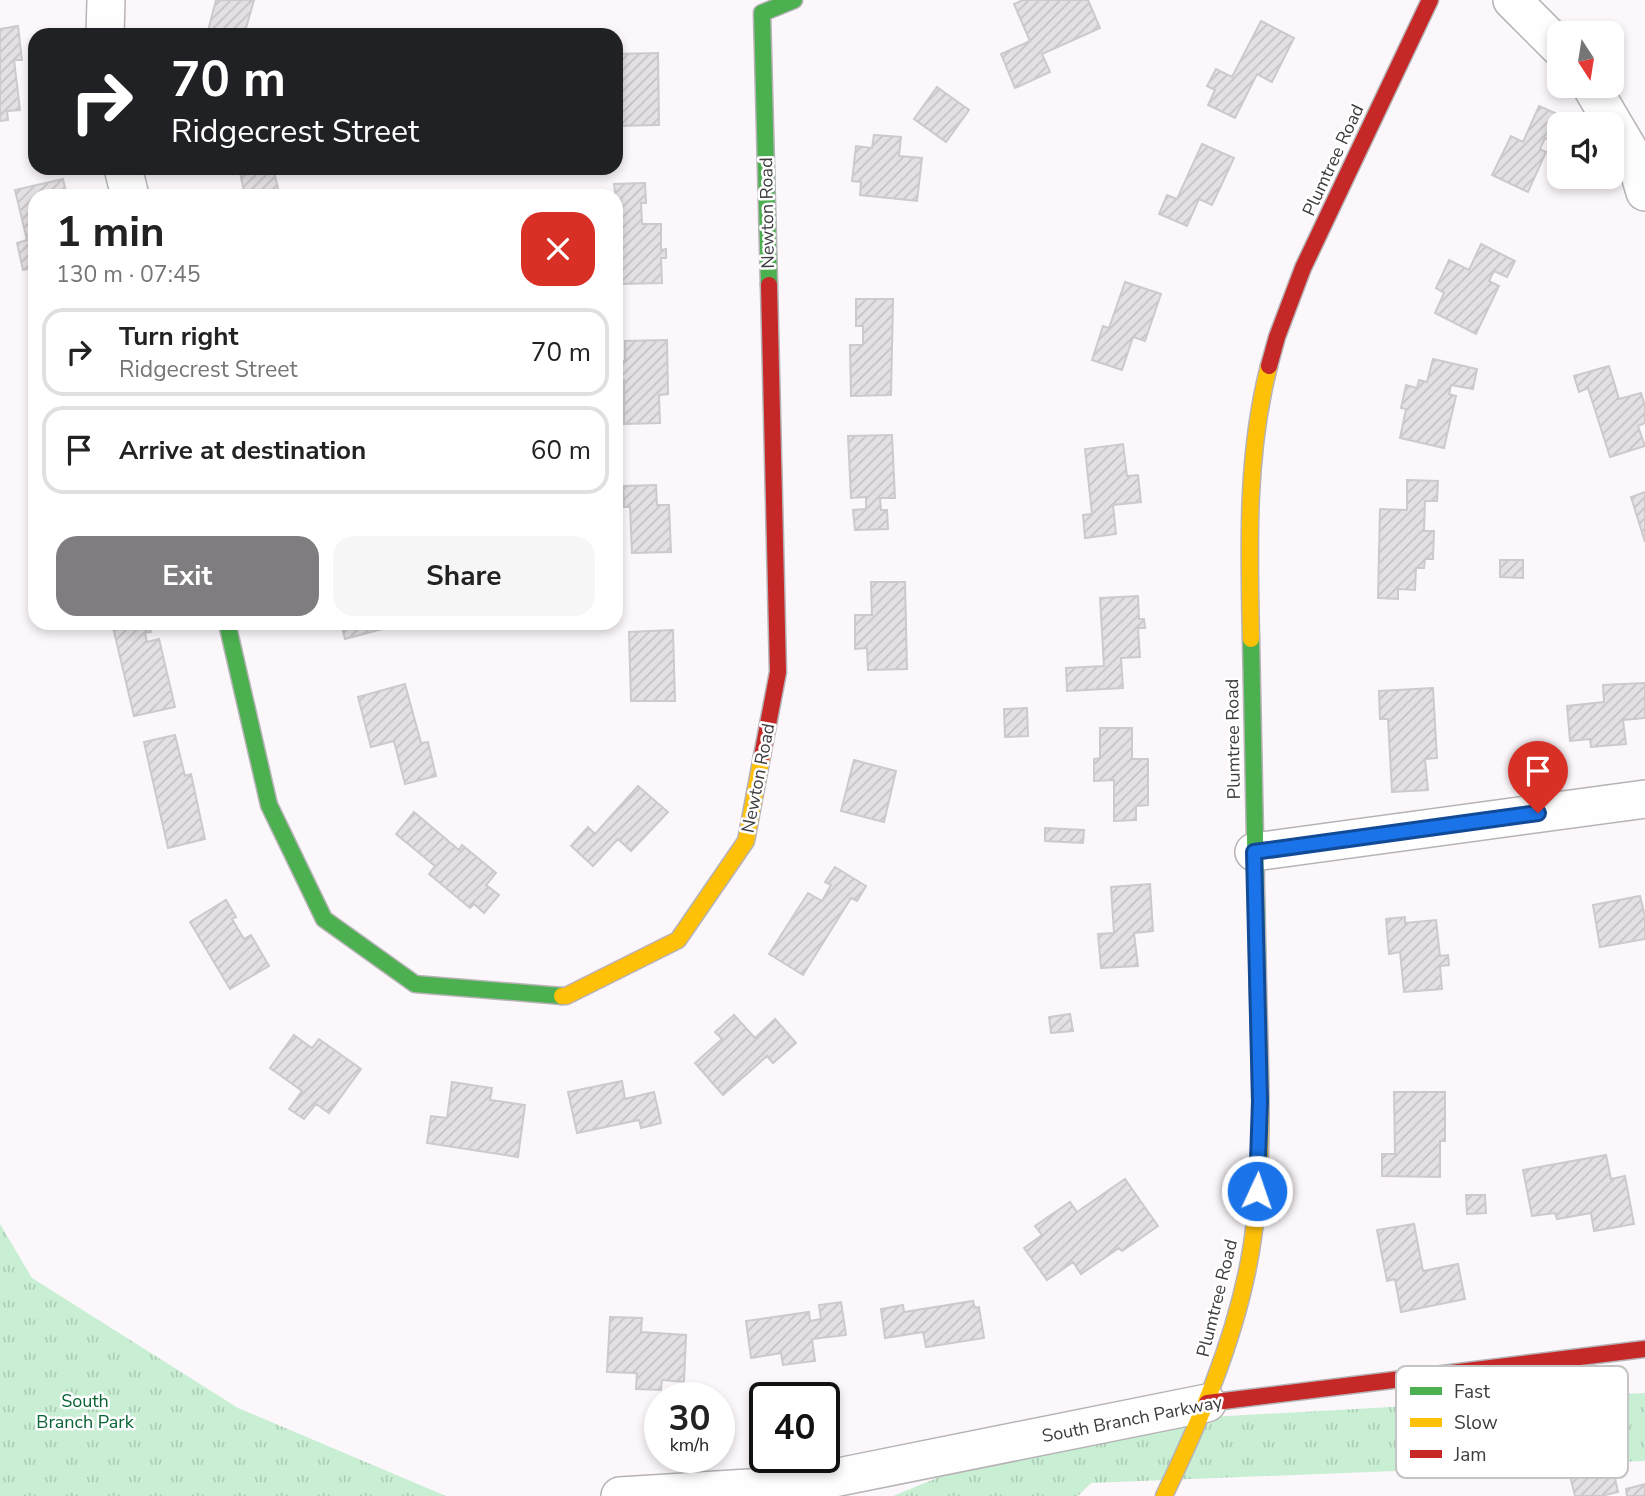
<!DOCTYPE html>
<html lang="en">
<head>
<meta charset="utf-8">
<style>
	body { margin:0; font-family:"Nunito Sans",sans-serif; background:#f6f6f6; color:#222; height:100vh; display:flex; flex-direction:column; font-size:26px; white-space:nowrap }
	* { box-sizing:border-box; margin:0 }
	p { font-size:23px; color:#767676 }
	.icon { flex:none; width:38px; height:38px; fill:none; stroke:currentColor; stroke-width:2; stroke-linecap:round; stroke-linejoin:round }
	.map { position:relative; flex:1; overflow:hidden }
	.drawer { position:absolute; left:28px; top:189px; width:595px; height:441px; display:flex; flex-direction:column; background:#fff; border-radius:21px; box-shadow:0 4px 10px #0003 }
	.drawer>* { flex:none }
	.hud { position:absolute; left:28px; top:28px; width:595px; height:147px; border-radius:21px; box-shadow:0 4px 10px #0003; background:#202124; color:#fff; overflow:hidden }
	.needle { width:46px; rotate:168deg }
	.controls { position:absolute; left:1547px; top:21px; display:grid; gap:14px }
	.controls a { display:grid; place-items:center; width:77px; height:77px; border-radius:14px; background:#fff; box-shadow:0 4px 10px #0003; font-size:35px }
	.speed { position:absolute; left:644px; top:1382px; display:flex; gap:14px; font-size:35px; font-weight:700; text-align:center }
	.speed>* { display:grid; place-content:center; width:91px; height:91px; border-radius:50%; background:#fff; box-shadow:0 4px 10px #0003; line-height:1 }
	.speed small { font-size:18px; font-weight:400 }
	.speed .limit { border:4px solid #111; border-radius:10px; background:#fff; color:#111 }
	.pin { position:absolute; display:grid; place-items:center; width:60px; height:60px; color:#fff; margin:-72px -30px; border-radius:50% 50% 50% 0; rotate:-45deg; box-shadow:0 0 7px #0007 }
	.pin .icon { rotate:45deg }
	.me { position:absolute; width:77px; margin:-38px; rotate:3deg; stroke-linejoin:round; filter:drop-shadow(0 0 5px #0008) }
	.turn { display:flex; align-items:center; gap:24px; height:147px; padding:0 28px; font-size:32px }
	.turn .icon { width:91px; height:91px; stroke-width:2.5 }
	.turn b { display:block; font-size:49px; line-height:60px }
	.round { display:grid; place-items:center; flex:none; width:74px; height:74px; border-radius:21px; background:#f6f6f6 }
	.headline { display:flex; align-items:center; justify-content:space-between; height:119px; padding:0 28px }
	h1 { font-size:42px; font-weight:700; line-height:52px }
	.cta { display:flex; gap:14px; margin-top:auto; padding:14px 28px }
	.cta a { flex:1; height:80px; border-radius:21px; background:#807d80; color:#fff; font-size:28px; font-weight:700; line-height:80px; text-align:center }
	.cta a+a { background:#f6f6f6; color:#222 }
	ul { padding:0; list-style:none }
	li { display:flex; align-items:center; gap:21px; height:88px; margin:0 14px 10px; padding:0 14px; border:4px solid #e0e0e0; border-radius:21px }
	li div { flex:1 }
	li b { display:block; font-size:26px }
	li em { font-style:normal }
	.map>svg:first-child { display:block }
</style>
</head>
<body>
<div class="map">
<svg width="1645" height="1496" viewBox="0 0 1645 1496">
	<defs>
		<pattern id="grass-tufts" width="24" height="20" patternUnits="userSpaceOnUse" patternTransform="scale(1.75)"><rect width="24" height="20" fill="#c8eed4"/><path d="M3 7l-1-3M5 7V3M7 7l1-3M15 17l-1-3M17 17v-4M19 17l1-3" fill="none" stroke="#adcdb7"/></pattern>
		<pattern id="building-hatch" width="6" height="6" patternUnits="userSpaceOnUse" patternTransform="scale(1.75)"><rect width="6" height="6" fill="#e4e0e3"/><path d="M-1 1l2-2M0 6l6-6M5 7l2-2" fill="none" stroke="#c5c1c4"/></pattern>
	</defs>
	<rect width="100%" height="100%" fill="#fcf7fb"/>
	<!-- grass -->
	<path fill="url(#grass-tufts)" d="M 0,1224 L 32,1278 L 238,1408 L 446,1496 L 0,1496 Z
		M 1645,1393 L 1645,1461 L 1091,1483 L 1078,1496 L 893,1496 L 1066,1425 Z"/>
	<!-- building -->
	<path fill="url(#building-hatch)" stroke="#cdc9cc" stroke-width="2" d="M 216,0 L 254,0 L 244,35 L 207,35 Z
		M 1023,0 L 1088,0 L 1100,28 L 1042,54 L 1050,72 L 1015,88 L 1001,54 L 1030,41 L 1014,4 Z
		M 1261,21 L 1294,38 L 1272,82 L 1257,74 L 1235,118 L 1208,105 L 1215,90 L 1207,86 L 1216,69 L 1232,77 Z
		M 18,26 L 22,60 L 14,60 L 20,110 L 7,111 L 8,120 L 0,121 L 0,29 Z
		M 658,53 L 659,125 L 616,126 L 616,54 Z
		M 937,87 L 969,110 L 946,142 L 914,119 Z
		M 1539,106 L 1566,118 L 1563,124 L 1559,124 L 1559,132 L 1554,142 L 1545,138 L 1540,149 L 1546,152 L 1528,192 L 1492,175 L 1511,136 L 1523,142 Z
		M 874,135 L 901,137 L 899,156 L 922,158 L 917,201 L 860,195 L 861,182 L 852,181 L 856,146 L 872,148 Z
		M 1202,144 L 1234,158 L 1212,205 L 1199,199 L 1187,226 L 1159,214 L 1167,195 L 1177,199 Z
		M 233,168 L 273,168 L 280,196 L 245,196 L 240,173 L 234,174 Z
		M 63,179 L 67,196 L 35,196 L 35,267 L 23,270 L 17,243 L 27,240 L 15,190 Z
		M 645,183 L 646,203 L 641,203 L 642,224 L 661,224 L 661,250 L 666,249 L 666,258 L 661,258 L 662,283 L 619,284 L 617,218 L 622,218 L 621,201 L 616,201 L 614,184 Z
		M 1481,244 L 1515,261 L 1507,277 L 1494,271 L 1489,281 L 1499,286 L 1476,334 L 1435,313 L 1444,293 L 1436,288 L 1449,260 L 1469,270 Z
		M 1125,282 L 1161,294 L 1145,341 L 1133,337 L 1122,370 L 1092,360 L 1103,326 L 1109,328 Z
		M 856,299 L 893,299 L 891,395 L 851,396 L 850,345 L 863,345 L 863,326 L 856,326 Z
		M 667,340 L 668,394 L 659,395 L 660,423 L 624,424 L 624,380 L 616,380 L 616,361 L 625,361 L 625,341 Z
		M 1433,359 L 1477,369 L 1473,389 L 1451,385 L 1449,394 L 1456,396 L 1444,448 L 1400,438 L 1406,409 L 1401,408 L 1406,385 L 1417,388 L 1419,380 L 1427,382 Z
		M 1609,366 L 1619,399 L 1641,393 L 1645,406 L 1645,423 L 1638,426 L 1645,446 L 1610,457 L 1588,388 L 1579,392 L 1574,376 Z
		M 892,435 L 895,498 L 880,498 L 881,510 L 887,510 L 888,529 L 855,530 L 853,510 L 866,509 L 866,497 L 851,498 L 848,436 Z
		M 1123,444 L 1127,476 L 1138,475 L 1141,502 L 1113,505 L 1116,534 L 1085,538 L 1083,515 L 1092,514 L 1085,449 Z
		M 1407,480 L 1438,481 L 1437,501 L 1425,501 L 1424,531 L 1434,531 L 1433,559 L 1425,559 L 1424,568 L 1416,568 L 1415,590 L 1398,589 L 1398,599 L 1378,598 L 1380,509 L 1407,510 Z
		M 656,485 L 657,505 L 669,505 L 671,552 L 632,553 L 630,507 L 624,507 L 623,486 Z
		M 1645,492 L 1645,542 L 1631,497 Z
		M 1500,560 L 1523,560 L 1523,578 L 1500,577 Z
		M 871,582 L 905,582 L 907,669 L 868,670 L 867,648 L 855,649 L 855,615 L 872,615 Z
		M 1138,596 L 1139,619 L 1144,619 L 1145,628 L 1138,628 L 1140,657 L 1121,658 L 1123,688 L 1067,691 L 1066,668 L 1104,666 L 1100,598 Z
		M 112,623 L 148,623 L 151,632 L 145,633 L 147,642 L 159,639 L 175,707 L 134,716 Z
		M 341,623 L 381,623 L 382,629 L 345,639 Z
		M 673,630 L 675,701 L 631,701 L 629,632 Z
		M 1645,683 L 1645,718 L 1623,720 L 1626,744 L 1591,747 L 1590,739 L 1570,741 L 1567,706 L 1604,702 L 1603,685 Z
		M 405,684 L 421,743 L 428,742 L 436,776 L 405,784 L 394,741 L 371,747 L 358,697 Z
		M 1433,688 L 1437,758 L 1425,759 L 1428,790 L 1392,792 L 1388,719 L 1380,719 L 1379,691 Z
		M 1027,708 L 1028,736 L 1005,737 L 1004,709 Z
		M 1100,728 L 1132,728 L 1132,759 L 1148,759 L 1148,805 L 1136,806 L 1136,820 L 1114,821 L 1114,780 L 1094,781 L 1094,759 L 1100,758 Z
		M 175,735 L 185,776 L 191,774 L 205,839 L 168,848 L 144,742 Z
		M 854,760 L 896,771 L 884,822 L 841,811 Z
		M 638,786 L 668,812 L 631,851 L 618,839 L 593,866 L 571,846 L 588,827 L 595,834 Z
		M 414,812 L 459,850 L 462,845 L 496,873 L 486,885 L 499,895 L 484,913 L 474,904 L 470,908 L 429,874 L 435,866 L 396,834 Z
		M 1045,828 L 1084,830 L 1083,843 L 1045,841 Z
		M 835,867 L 866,886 L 857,901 L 851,898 L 803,975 L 769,954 L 808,893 L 822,901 L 831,885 L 825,882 Z
		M 1150,884 L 1153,931 L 1134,933 L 1138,966 L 1101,968 L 1098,934 L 1114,933 L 1111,887 Z
		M 1640,896 L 1645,916 L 1645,939 L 1600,947 L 1593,905 Z
		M 226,900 L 236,917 L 232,919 L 244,939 L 251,935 L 269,966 L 230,989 L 190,922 Z
		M 1405,917 L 1405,923 L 1436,920 L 1440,956 L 1448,955 L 1449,965 L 1440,966 L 1442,989 L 1404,992 L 1400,952 L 1389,954 L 1386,919 Z
		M 1070,1014 L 1073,1031 L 1051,1033 L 1049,1017 Z
		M 734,1015 L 755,1038 L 775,1019 L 796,1043 L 773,1063 L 767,1056 L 723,1095 L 695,1063 L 722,1039 L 715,1032 Z
		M 294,1035 L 312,1048 L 319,1039 L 361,1069 L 329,1113 L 316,1104 L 304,1119 L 289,1109 L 302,1091 L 270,1068 Z
		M 622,1081 L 625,1099 L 654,1092 L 661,1123 L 641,1128 L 639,1120 L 577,1133 L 568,1092 Z
		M 452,1082 L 492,1088 L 490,1100 L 525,1105 L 518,1157 L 427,1143 L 431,1116 L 447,1118 Z
		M 1394,1092 L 1445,1092 L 1445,1141 L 1440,1141 L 1440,1177 L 1382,1176 L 1382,1154 L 1395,1154 Z
		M 1606,1155 L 1611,1179 L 1625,1176 L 1634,1224 L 1594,1231 L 1591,1213 L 1557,1219 L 1555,1213 L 1532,1216 L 1523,1170 Z
		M 1125,1179 L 1158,1226 L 1122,1251 L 1119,1248 L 1081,1274 L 1073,1262 L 1047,1280 L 1024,1248 L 1042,1235 L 1035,1226 L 1070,1202 L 1077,1212 Z
		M 1466,1195 L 1485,1195 L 1486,1213 L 1467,1214 Z
		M 1414,1224 L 1423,1271 L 1458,1264 L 1465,1299 L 1401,1312 L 1395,1279 L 1387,1281 L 1377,1230 Z
		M 973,1301 L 975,1308 L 979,1307 L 984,1338 L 926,1347 L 923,1332 L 885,1338 L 881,1309 L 903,1305 L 904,1312 Z
		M 841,1302 L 846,1335 L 812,1339 L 815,1361 L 783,1365 L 781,1353 L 751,1358 L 746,1321 L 809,1312 L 810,1321 L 821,1319 L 819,1305 Z
		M 610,1317 L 642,1318 L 641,1332 L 686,1335 L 684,1382 L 662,1380 L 661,1390 L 636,1389 L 637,1373 L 607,1372 Z
		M 1612,1465 L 1618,1492 L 1601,1496 L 1575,1496 L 1570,1476 Z
		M 1645,1484 L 1645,1496 L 1627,1496 L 1626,1489 Z"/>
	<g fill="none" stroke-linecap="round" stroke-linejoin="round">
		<defs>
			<path id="street" d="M 1512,0 L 1559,47
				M 105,35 L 106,0
				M 1591,86 L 1636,162 L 1645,192
				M 123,168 L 130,196
				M 1254,852 L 1645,799
				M 620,1496 L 799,1485 L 1207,1403"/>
			<path id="fast" d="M 769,285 L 762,13 L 794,0
				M 227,623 L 269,805 L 324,919 L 415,984 L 562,996
				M 1251,639 L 1258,987"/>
			<path id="slow" d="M 1251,639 C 1249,548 1246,455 1269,366
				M 562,996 L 566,996 L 678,940 L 746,841 L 762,756
				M 1164,1496 C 1199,1423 1232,1347 1248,1267 C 1266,1177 1260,1078 1258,987"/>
			<path id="jam" d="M 1269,366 L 1277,337 L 1303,268 L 1430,0
				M 762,756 L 778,672 L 769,285
				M 1207,1403 L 1645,1349"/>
		</defs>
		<!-- street casing -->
		<use href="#street" stroke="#b6b3b6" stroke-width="40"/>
		<!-- fast casing -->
		<use href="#fast" stroke="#b6b3b6" stroke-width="19"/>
		<!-- slow casing -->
		<use href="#slow" stroke="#b6b3b6" stroke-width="19"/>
		<!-- jam casing -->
		<use href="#jam" stroke="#b6b3b6" stroke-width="19"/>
		<!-- street -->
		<use href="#street" stroke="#fffefe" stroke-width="37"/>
		<!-- fast -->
		<use href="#fast" stroke="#4caf50" stroke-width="16"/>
		<!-- slow -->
		<use href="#slow" stroke="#ffc107" stroke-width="16"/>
		<!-- jam -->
		<use href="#jam" stroke="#c62828" stroke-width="16"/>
	</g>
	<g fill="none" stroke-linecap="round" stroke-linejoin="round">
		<defs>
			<path id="route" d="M 1257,1191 L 1260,1101 L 1254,852 L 1538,813"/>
		</defs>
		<!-- route casing -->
		<use href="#route" stroke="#114b97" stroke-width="18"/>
		<!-- route -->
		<use href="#route" stroke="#1a73e8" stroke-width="12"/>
	</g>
	<g text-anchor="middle" stroke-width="5" stroke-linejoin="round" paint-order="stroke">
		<!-- street labels -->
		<g font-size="18" fill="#3e3c3e" stroke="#fff">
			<text transform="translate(1333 160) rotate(-65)" y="6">Plumtree Road</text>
			<text transform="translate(767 213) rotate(-91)" y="6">Newton Road</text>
			<text transform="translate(1233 739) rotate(-91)" y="6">Plumtree Road</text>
			<text transform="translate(758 778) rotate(-79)" y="6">Newton Road</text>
			<text transform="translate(1217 1298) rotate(-76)" y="6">Plumtree Road</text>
			<text transform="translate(1132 1419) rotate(-11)" y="6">South Branch Parkway</text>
		</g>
		<!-- park labels -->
		<g font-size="18" fill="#096435" stroke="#fff">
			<text x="85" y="1407">South<tspan x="85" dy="21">Branch Park</tspan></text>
		</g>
	</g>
	<!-- legend -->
	<rect x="1396" y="1366" width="232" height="112" rx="10" fill="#fff" stroke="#c5c4c5" stroke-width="2"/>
	<rect x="1410" y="1387" width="32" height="8" fill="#4caf50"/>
	<rect x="1410" y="1418" width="32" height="9" fill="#ffc107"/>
	<rect x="1410" y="1450" width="32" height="8" fill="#c62828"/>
	<g font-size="19" fill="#3e3c3e">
		<text x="1454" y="1398">Fast</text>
		<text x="1454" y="1429">Slow</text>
		<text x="1454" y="1461">Jam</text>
	</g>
</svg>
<div class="controls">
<a><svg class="needle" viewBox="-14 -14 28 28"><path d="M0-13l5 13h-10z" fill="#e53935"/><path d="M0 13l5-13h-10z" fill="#767676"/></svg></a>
<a><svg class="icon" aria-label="sound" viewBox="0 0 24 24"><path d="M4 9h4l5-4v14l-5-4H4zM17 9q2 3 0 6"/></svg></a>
</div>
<div class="speed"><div>30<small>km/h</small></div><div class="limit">40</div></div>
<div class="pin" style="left:1538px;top:813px;background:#d93025"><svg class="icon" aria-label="arrive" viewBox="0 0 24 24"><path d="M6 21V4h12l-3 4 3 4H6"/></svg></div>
<svg class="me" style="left:1257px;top:1191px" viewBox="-20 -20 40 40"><circle r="17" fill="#1a73e8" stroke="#fff" stroke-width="3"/><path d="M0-11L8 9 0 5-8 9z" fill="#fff"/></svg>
<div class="hud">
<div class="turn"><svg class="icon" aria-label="right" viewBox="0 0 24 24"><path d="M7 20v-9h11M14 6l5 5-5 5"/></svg><div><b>70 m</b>Ridgecrest Street</div></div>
</div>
<section class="drawer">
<div class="headline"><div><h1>1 min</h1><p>130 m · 07:45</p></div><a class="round" style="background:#d93025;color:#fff"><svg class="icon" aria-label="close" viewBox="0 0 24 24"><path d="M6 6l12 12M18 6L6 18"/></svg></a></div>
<ul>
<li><svg class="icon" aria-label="right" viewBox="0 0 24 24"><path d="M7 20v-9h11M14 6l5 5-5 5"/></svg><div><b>Turn right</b><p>Ridgecrest Street</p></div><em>70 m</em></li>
<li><svg class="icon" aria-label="arrive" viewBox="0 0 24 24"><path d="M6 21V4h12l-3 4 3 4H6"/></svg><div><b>Arrive at destination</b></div><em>60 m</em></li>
</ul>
<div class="cta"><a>Exit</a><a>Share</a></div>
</section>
</div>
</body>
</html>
